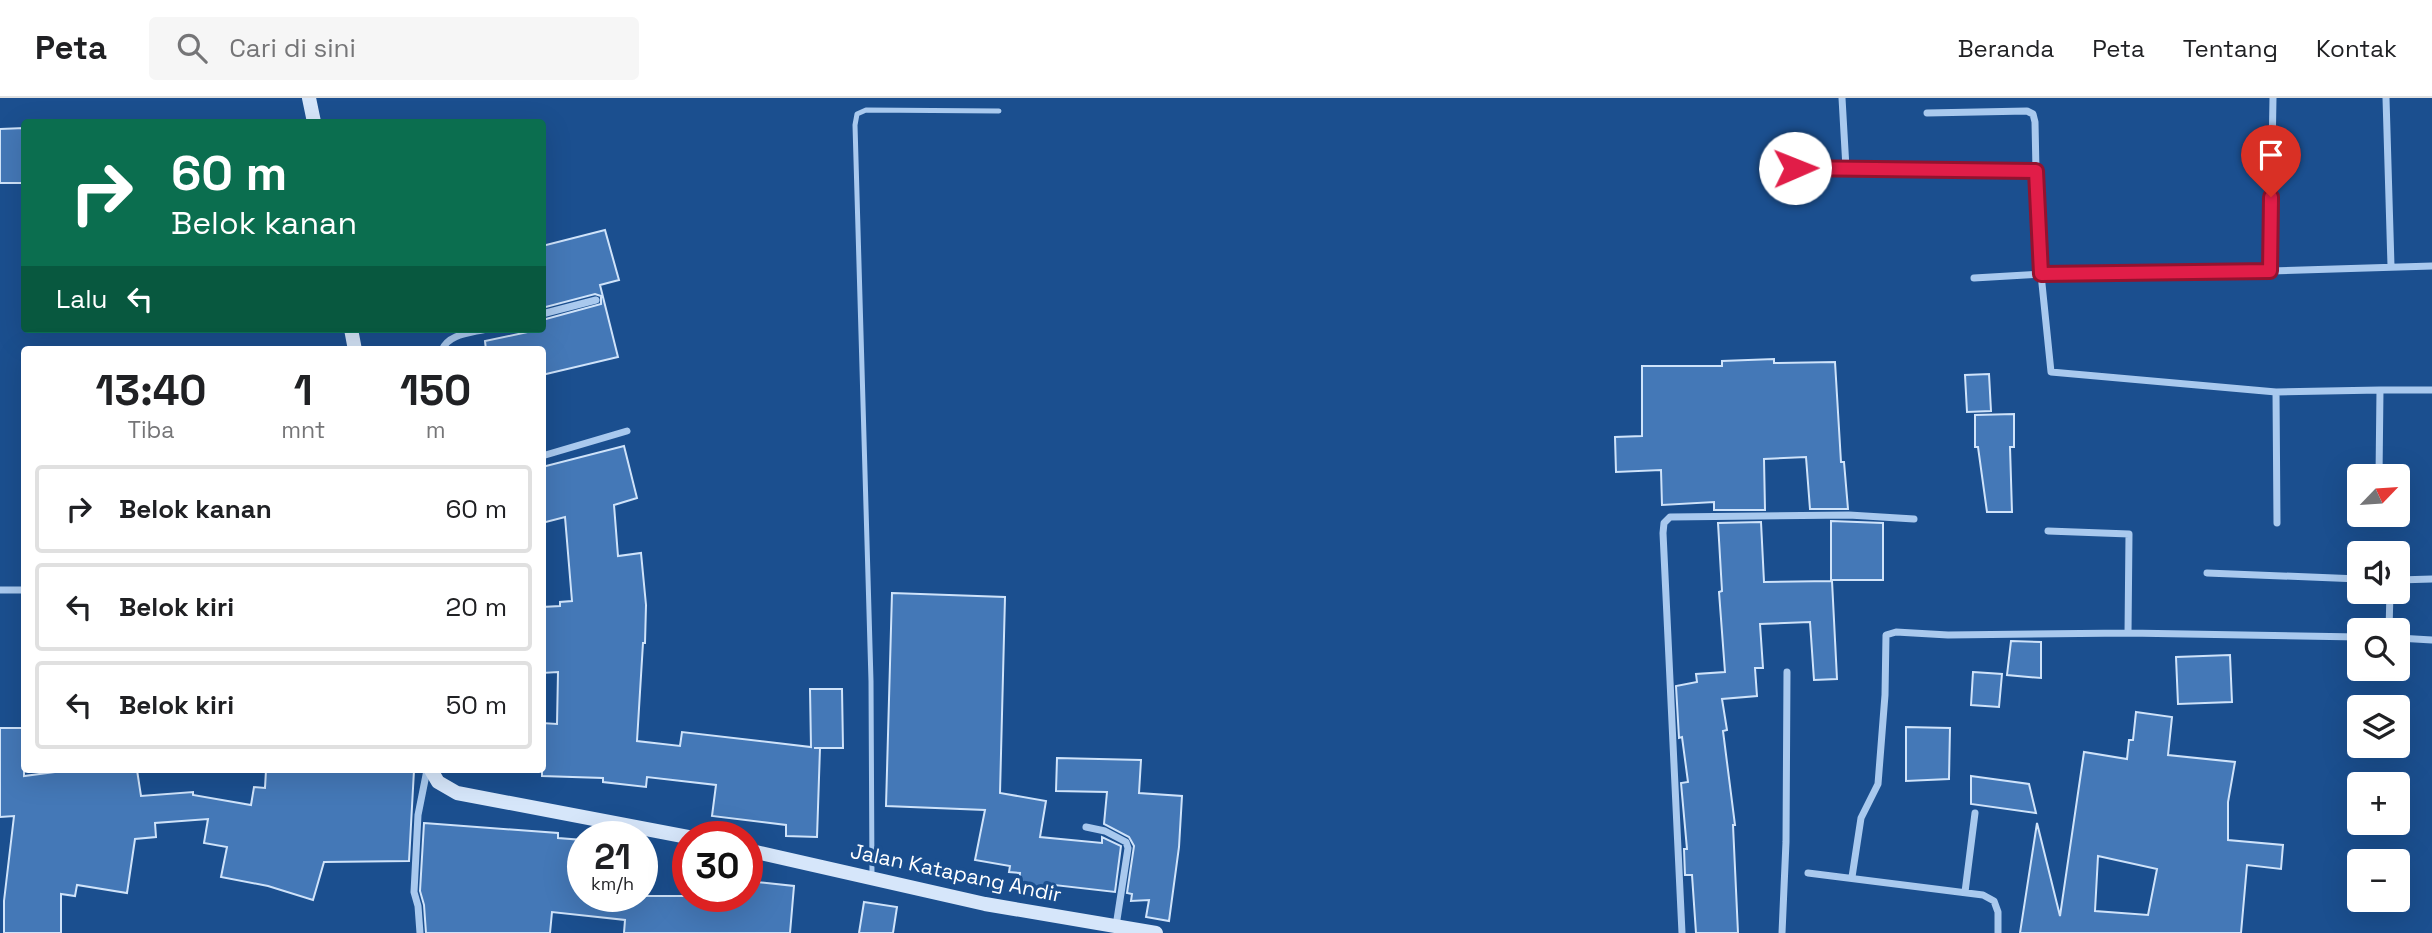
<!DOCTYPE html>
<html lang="id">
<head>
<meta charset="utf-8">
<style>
	body { margin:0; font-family:"Space Grotesk",sans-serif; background:#f6f6f6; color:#202124; height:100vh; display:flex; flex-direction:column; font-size:26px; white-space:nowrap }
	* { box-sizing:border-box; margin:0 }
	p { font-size:23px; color:#757577 }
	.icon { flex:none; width:38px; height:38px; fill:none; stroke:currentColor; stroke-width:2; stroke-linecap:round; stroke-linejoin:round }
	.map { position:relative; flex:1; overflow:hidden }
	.sheet { position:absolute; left:21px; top:248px; width:525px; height:427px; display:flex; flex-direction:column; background:#fff; border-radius:7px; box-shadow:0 7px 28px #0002 }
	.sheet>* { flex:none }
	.hud { position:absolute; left:21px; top:21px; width:525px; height:214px; border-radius:7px; box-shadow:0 7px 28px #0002; background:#0b6e4f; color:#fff; overflow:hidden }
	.needle { width:46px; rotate:65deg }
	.tools { position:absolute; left:2347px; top:366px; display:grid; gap:14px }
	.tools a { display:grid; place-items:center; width:63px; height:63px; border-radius:7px; background:#fff; box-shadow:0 7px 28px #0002; font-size:35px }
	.speed { position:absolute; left:567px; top:723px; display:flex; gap:14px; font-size:35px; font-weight:700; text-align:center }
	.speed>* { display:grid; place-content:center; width:91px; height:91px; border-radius:50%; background:#fff; box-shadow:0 7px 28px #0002; line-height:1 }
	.speed small { font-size:18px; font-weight:400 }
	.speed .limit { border:10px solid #d22; background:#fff; color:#111 }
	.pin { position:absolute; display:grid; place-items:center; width:60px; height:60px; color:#fff; margin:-72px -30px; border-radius:50% 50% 50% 0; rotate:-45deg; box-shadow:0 0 7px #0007 }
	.pin .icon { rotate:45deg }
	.me { position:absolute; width:77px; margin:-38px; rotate:89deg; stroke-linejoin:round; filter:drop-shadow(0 0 5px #0008) }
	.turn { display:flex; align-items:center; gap:24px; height:147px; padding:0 35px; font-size:32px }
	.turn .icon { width:91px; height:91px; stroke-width:2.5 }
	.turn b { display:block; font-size:49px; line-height:60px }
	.then { display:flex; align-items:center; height:66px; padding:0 35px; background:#0003; gap:14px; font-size:26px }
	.eta { display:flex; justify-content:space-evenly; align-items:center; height:119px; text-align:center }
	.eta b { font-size:42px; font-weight:600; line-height:49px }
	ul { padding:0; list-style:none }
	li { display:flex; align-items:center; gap:21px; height:88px; margin:0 14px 10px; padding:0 21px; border:4px solid #e0e0e0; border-radius:7px }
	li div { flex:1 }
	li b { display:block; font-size:26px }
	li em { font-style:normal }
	header { display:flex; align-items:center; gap:42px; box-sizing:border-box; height:98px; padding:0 35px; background:#fff; border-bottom:2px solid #e0e0e0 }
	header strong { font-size:33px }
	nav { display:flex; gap:38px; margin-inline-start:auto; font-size:24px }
	.search { width:490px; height:63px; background:#f6f6f6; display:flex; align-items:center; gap:18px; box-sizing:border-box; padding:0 24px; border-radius:7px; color:#757577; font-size:26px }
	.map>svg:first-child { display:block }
</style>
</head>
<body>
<header>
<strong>Peta</strong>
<div class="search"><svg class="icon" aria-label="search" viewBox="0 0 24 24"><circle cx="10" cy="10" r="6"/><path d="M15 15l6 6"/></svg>Cari di sini</div>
<nav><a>Beranda</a><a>Peta</a><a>Tentang</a><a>Kontak</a></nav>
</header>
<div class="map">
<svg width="2432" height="835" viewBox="0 0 2432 835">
	<rect width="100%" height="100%" fill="#1b4f8f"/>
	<!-- building -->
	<path fill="#4478b7" stroke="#cfe3fa" stroke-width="2" fill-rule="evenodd" d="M 24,30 L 24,85 L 0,85 L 0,31 Z
		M 605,132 L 619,182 L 600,187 L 618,259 L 542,277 L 542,252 L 486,252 L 485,243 L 542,231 L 542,222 L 601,206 L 601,198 L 595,196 L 542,210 L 542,148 Z
		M 1774,261 L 1774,265 L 1835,264 L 1841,364 L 1844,364 L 1848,411 L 1810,411 L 1806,359 L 1764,361 L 1765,412 L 1714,412 L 1714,404 L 1662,407 L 1661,372 L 1616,374 L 1615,339 L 1642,338 L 1642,268 L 1722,268 L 1722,263 Z
		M 1989,276 L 1991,313 L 1967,314 L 1965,277 Z
		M 2014,316 L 2014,349 L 2010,349 L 2012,414 L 1987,414 L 1978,349 L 1975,349 L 1975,317 Z
		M 624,348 L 637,400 L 614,407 L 618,458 L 641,455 L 646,507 L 645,545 L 643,545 L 637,643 L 680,648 L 682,634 L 811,649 L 810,591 L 842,591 L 843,650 L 814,650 L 820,650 L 817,739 L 786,738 L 786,727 L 712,718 L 716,687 L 647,679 L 646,689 L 603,684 L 603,680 L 542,678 L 542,625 L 557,626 L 558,574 L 542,575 L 542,509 L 560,508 L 560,504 L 572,503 L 565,419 L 542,425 L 542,369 Z
		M 1831,423 L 1883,425 L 1883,482 L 1831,482 Z
		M 1761,424 L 1764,484 L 1832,483 L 1837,581 L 1814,582 L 1810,524 L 1760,526 L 1763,570 L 1755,570 L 1757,598 L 1722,601 L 1727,632 L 1723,633 L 1735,727 L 1733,727 L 1738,835 L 1696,835 L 1692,777 L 1685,777 L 1684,751 L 1687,751 L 1681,685 L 1688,684 L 1682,639 L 1679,640 L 1676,588 L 1697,584 L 1696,576 L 1725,574 L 1719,494 L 1722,493 L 1718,425 Z
		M 892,495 L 1005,499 L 1000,695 L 1046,703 L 1040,739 L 1102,745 L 1102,739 L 1121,748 L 1115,794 L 1046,786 L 1045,792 L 1019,788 L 1020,775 L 1009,774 L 1010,768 L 975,762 L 985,712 L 886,708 Z
		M 2011,543 L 2041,544 L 2041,580 L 2007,577 Z
		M 2230,557 L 2232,604 L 2178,606 L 2176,559 Z
		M 1973,574 L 2002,576 L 1999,609 L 1971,607 Z
		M 2136,614 L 2172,619 L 2168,657 L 2235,664 L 2228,704 L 2228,742 L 2283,747 L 2281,771 L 2247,767 L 2241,835 L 2020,835 L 2037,725 L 2060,818 L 2084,654 L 2127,661 L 2129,642 L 2133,642 ZM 2098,758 L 2157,771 L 2148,817 L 2095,813 Z
		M 1906,629 L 1950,630 L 1949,681 L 1906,683 Z
		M 0,630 L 24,630 L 24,678 L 70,672 L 137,672 L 141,698 L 193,694 L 193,697 L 251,707 L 254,689 L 265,690 L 266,672 L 414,672 L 409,763 L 324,764 L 313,802 L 268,788 L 221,779 L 227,749 L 204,745 L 208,721 L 155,725 L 156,739 L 135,741 L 127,795 L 77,787 L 75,798 L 61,796 L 61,835 L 4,835 L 4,803 L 14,718 L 0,719 Z
		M 1057,660 L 1141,662 L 1139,695 L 1182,698 L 1179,749 L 1169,823 L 1146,819 L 1149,802 L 1131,803 L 1132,796 L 1127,795 L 1134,748 L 1129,739 L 1104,726 L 1107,694 L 1056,693 Z
		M 1971,678 L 2029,686 L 2036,715 L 1971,706 Z
		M 424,725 L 558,735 L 558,740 L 583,742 L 583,798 L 747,798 L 747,783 L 794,788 L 790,835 L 624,835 L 625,822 L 552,814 L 550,835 L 426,835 L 424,807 L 420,793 Z
		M 864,804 L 897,809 L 893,835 L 859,835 Z"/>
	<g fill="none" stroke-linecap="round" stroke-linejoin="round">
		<!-- lane -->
		<path stroke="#a9c9ee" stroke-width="5" d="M 872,779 L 871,583 L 855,27 L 857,16 L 866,12 L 999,13"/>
		<!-- street -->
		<path stroke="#a9c9ee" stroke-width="7" d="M 1842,0 L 1846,70
			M 2386,0 L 2391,168
			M 1927,15 L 2027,13 L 2033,16 L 2035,24 L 2036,73
			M 1795,70 L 2036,73 L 2041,176 L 2270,173 L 2432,168
			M 2270,173 L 2273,0
			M 1974,180 L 2041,176 L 2051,274 L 2276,294 L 2380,292
			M 542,216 L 596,202
			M 442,252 C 448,236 471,235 486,231
			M 2276,294 L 2277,425
			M 542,358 L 627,333
			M 2379,378 L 2380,292 L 2432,292
			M 2379,423 L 2379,416
			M 2048,433 L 2129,436 L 2128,535
			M 2207,475 L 2359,481
			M 2398,482 L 2432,481
			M 0,492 L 24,492
			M 2389,532 L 2390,494
			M 2398,540 L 2432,542
			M 1086,729 L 1105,733 L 1126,744 L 1128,750 L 1116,828
			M 1808,775 L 1983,797 L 1994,803 L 1998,814 L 1998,835
			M 1852,779 L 1861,720 L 1878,686 L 1885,597 L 1886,537 L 1896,534 L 1948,537 L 2128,535 L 2359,539
			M 1965,794 L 1975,715
			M 420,835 L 418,808 L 414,794 L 418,717 L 427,672
			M 1682,835 L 1663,435 L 1664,425 L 1670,419 L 1849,417 L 1914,421
			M 1782,835 L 1786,744 L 1787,574"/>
		<!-- secondary -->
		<path stroke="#d6e6fa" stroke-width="14" d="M 309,0 L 314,24
			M 351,231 L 355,252
			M 431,672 L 438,684 L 457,695 L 688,739
			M 747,752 L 985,806 L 1156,835"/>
	</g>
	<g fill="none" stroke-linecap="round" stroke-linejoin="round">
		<defs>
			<path id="route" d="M 1795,70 L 2036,73 L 2041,176 L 2270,173 L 2271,99"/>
		</defs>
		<!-- route casing -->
		<use href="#route" stroke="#92132f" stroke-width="18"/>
		<!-- route -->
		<use href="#route" stroke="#e11d48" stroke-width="12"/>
	</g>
	<g text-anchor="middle" stroke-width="7" stroke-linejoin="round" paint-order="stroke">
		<!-- street labels -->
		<g font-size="21" fill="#fff" stroke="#1b4f8f">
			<text transform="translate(956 775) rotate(12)" y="7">Jalan Katapang Andir</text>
		</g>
	</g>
</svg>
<div class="tools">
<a><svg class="needle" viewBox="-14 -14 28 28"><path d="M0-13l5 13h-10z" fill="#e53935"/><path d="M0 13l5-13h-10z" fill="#757577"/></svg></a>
<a><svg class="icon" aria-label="sound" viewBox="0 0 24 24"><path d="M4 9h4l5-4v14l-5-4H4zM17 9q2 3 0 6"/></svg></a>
<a><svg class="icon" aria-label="search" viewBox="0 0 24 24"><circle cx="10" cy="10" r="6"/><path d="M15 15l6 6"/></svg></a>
<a><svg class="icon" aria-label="layers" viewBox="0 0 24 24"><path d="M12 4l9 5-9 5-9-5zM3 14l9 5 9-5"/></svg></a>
<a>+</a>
<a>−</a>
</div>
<div class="speed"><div>21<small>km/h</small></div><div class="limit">30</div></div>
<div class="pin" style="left:2271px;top:99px;background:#d93025"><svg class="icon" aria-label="arrive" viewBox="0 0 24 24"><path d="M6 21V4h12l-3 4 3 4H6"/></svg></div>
<svg class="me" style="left:1795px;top:70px" viewBox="-20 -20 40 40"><circle r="19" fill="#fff"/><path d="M0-13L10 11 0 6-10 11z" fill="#e11d48"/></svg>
<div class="hud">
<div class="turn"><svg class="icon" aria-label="right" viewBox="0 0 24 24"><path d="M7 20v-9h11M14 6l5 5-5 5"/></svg><div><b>60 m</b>Belok kanan</div></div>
<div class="then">Lalu<svg class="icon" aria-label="left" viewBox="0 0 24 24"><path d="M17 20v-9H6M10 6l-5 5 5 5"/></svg></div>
</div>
<section class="sheet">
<div class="eta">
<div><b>13:40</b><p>Tiba</p></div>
<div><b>1</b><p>mnt</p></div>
<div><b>150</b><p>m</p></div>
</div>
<ul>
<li><svg class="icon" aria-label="right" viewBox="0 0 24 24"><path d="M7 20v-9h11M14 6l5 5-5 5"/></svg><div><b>Belok kanan</b></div><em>60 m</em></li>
<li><svg class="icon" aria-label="left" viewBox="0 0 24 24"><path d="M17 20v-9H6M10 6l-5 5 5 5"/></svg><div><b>Belok kiri</b></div><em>20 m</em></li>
<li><svg class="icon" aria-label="left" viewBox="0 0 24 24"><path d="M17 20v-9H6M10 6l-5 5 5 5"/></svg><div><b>Belok kiri</b></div><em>50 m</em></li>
</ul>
</section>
</div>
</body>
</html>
